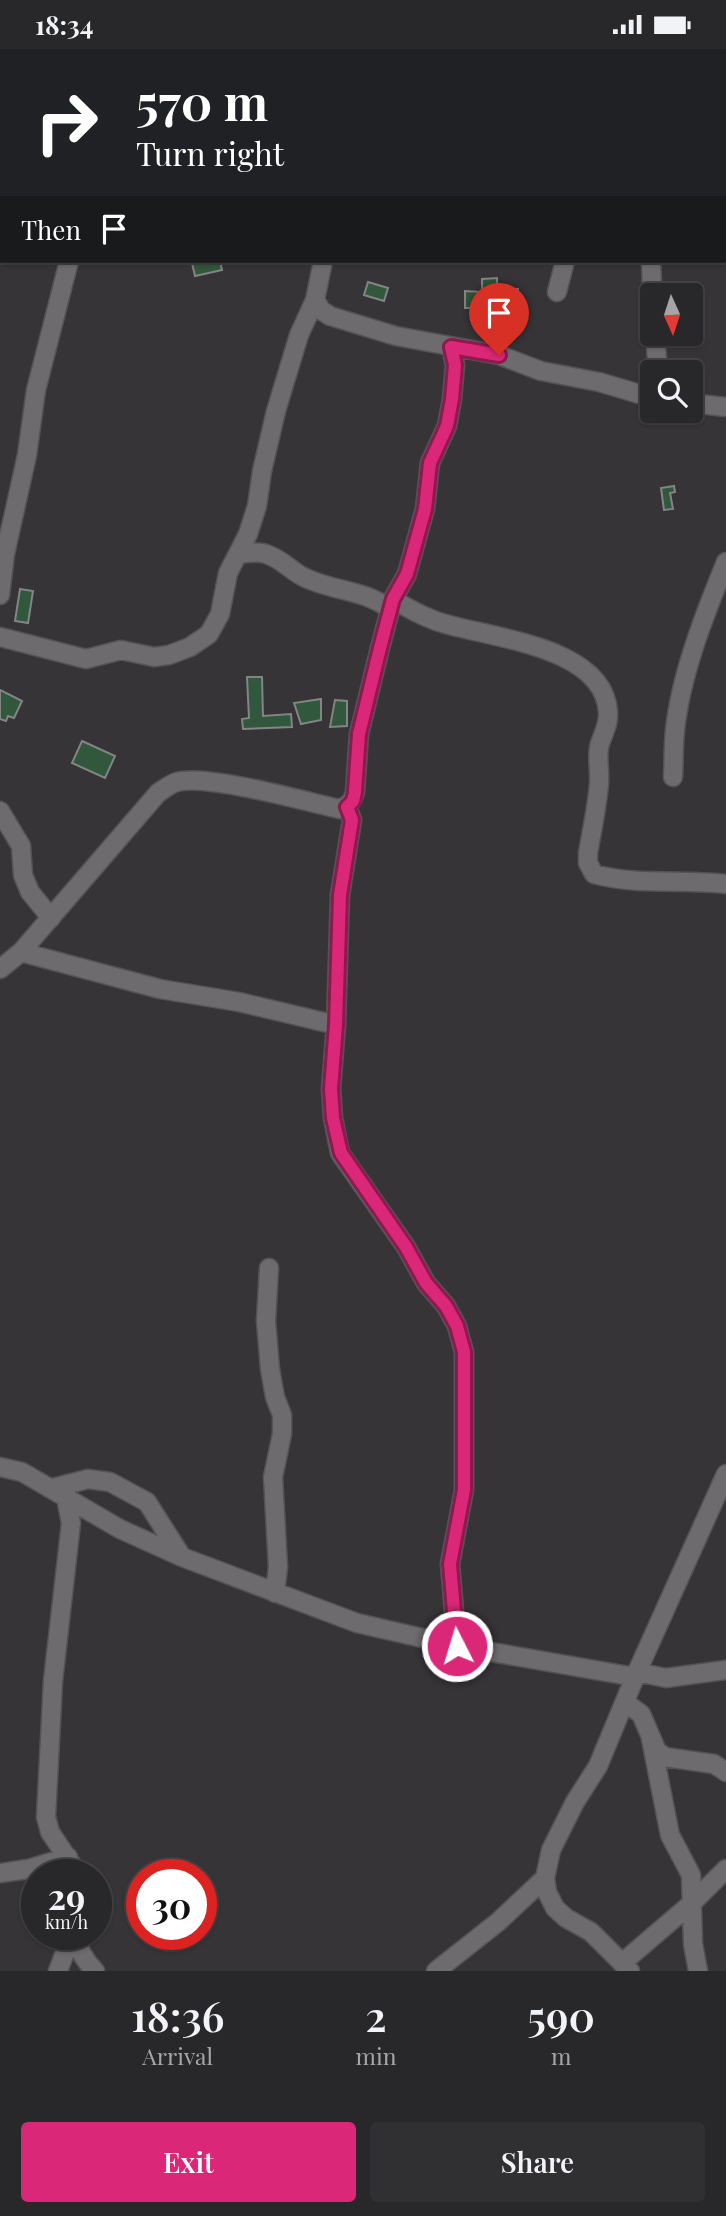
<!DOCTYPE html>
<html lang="en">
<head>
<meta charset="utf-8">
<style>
	body { margin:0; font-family:"Playfair Display",serif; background:#302f31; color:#f1f3f6; height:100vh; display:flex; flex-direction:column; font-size:26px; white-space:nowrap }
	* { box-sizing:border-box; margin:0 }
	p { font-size:23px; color:#a5a5a8 }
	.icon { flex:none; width:38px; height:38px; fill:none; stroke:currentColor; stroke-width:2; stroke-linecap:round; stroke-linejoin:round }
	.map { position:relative; height:1922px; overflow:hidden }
	.panel { display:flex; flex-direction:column; background:#282729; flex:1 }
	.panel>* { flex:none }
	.top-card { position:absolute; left:0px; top:0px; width:726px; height:214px; box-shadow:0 2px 5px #0004,0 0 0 2px #444446; background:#202124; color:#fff; overflow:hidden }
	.needle { width:46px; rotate:177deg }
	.controls { position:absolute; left:640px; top:234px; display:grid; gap:14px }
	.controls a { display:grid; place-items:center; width:63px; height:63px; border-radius:7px; background:#282729; box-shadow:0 2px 5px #0004,0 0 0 2px #444446; font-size:35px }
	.speed { position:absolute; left:21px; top:1810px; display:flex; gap:14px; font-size:35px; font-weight:700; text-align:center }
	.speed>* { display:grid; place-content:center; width:91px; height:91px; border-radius:50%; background:#282729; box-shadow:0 2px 5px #0004,0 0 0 2px #444446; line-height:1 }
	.speed small { font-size:18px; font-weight:400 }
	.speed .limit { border:10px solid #d22; background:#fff; color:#111 }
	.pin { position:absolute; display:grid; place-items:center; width:60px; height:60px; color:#fff; margin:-72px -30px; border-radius:50% 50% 50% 0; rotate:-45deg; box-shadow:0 0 7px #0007 }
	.pin .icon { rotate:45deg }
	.me { position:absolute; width:77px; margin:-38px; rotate:355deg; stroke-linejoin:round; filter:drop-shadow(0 0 5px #0008) }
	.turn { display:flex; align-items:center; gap:24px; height:147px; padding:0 21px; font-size:32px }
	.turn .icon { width:91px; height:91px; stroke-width:2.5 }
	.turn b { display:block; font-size:49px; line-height:60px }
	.then { display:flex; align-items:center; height:66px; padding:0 21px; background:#0003; gap:14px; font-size:26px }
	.eta { display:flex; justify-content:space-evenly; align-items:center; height:119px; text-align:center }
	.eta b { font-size:42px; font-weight:600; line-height:49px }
	.button { display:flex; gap:14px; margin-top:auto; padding:14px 21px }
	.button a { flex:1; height:80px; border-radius:7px; background:#db2777; color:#fff; font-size:28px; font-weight:600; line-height:80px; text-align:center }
	.button a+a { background:#302f31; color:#f1f3f6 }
	.status { display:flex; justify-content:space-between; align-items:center; height:49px; padding:0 35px; background:#282729; direction:ltr }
	.status svg { height:19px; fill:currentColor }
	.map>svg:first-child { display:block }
</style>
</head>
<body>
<div class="status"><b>18:34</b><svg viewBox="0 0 49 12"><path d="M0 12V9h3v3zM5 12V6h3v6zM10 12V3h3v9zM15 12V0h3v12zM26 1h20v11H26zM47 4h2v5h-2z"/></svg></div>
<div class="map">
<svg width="726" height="1922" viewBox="0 0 726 1922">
	<rect width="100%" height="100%" fill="#363437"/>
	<!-- building -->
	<path fill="#31573c" stroke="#828583" stroke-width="2" d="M 205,212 L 220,212 L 222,221 L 195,227 L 192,214 Z
		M 497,229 L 497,236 L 507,236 L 507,240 L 518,240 L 518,250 L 508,250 L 508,256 L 514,256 L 515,274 L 499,274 L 499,269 L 487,269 L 487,264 L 474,264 L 474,259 L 465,259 L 465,242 L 482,243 L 482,230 Z
		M 368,233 L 388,239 L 384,252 L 364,246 Z
		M 674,437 L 675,443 L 670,444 L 673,460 L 664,461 L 661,439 Z
		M 20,540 L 33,542 L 28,574 L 15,572 Z
		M 247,628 L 262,628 L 263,667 L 291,665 L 292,678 L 243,680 L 242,670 L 249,669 Z
		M 0,641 L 22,652 L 14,669 L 8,667 L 6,672 L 0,670 Z
		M 321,650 L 321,671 L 301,675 L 294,654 Z
		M 335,651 L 347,652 L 347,677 L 330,678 Z
		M 82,692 L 115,707 L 105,729 L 72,714 Z"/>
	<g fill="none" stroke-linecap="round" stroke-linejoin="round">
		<defs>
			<path id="minor" d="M 37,2 L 37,0
				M 414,2 L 415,0
				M 0,31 L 2,31
				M 724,41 L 726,36
				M 323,212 L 315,251 L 321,261 L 330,267 L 396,287 L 499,306 L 541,322 L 599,333 L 653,349
				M 651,212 L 653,263
				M 557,243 L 565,212
				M 655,285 L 658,324
				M 691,354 L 726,358
				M 238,505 C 247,504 257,502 266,505 C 283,510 292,524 308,530 C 337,543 362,540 390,560
				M 0,546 L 5,505 L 27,406 L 36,341 L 69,212
				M 393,550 C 407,559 420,566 436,572 C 484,589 604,595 608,663 C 609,677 602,686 599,698 C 597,711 600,723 599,735 C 597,758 592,781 588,804 L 588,814 L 594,825 C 636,837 683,830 726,835
				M 0,588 L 86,610 L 121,601 L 154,608 L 169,606 L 190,598 L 209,585 L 220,565 L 228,524 L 248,485 L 257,457 L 262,422 L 276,362 L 299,286 L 315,251
				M 673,728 C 674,710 673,691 676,673 C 683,620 706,562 726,513
				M 347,758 L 352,771 L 340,846 L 336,976 L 331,1040 L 333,1069 L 340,1104 L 406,1198 L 426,1234 L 446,1257 L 457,1277 L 464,1303 L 464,1441 L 450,1515 L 457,1597
				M 0,762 L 21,797 L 23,826 L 30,843 L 51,869
				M 21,903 L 160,940 L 239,953 L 336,976
				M 0,920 L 21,903 L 158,744 C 164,740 170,735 177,733 C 207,725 304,752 339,760 C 349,757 352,753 355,743 L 359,685 L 380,599 L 393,550 L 407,525 L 425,460 L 430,414 L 447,377 L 452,350 L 455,316 L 451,298
				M 269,1219 L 266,1272 L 270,1320 L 275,1348 L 282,1366 L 282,1385 L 273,1428 L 278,1518 L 275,1544
				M 0,1418 L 22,1423 L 120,1480 L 182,1508 L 357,1574 L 457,1597 L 635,1628
				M 53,1439 L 88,1430 L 110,1433 L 147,1453 L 182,1508
				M 66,1449 L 71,1474 L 53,1632 L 46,1768 L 50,1783 L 78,1825
				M 637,1623 L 666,1629 L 726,1621
				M 626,1654 L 641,1665 L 657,1702 L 665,1708 L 714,1715 L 726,1723
				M 651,1690 L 670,1786 L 691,1826 L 693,1895 L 698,1922
				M 0,1824 L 28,1820 L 68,1808
				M 76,1885 C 77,1900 84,1911 95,1922
				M 622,1914 L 692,1854 L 726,1820
				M 58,1922 L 72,1885
				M 436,1922 L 498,1873 L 545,1829
				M 630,1922 L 591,1883 L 566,1869 L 555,1859 L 547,1843 L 545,1829 L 551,1801 L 575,1753 L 598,1717 L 637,1623 L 726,1425"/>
		</defs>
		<!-- minor casing -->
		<use href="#minor" stroke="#545254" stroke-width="21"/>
		<!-- minor -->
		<use href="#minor" stroke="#6e6b6e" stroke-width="18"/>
	</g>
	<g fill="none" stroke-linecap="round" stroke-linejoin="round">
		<defs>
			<path id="route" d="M 457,1597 L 450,1515 L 464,1441 L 464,1303 L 457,1277 L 446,1257 L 426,1234 L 406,1198 L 341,1104 L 333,1069 L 331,1040 L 336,976 L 340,846 L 352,771 L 347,758 L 353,752 L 355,743 L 359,685 L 380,599 L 393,550 L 407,525 L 425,460 L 430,414 L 447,377 L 452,350 L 455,316 L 451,298 L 499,306"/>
		</defs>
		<!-- route casing -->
		<use href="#route" stroke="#8e194d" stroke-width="18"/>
		<!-- route -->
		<use href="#route" stroke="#db2777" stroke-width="12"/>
	</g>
</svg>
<div class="controls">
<a><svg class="needle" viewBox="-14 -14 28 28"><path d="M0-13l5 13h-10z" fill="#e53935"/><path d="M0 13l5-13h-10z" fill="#a5a5a8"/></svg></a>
<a><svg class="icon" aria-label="search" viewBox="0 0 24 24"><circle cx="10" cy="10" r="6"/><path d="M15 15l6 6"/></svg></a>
</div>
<div class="speed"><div>29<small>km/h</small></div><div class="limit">30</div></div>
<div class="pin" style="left:499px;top:306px;background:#d93025"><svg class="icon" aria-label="arrive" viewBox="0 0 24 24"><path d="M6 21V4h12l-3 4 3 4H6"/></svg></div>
<svg class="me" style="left:457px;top:1597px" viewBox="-20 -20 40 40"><circle r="17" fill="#db2777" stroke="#fff" stroke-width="3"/><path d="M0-11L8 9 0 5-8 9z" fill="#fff"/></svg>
<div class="top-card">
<div class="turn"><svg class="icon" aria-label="right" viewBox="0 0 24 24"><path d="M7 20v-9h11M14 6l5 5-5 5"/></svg><div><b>570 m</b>Turn right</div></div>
<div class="then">Then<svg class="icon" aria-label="arrive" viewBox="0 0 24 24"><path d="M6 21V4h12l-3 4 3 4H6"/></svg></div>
</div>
</div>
<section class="panel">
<div class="eta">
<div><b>18:36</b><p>Arrival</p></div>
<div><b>2</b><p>min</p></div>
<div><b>590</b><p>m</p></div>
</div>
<div class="button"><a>Exit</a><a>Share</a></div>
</section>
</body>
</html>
